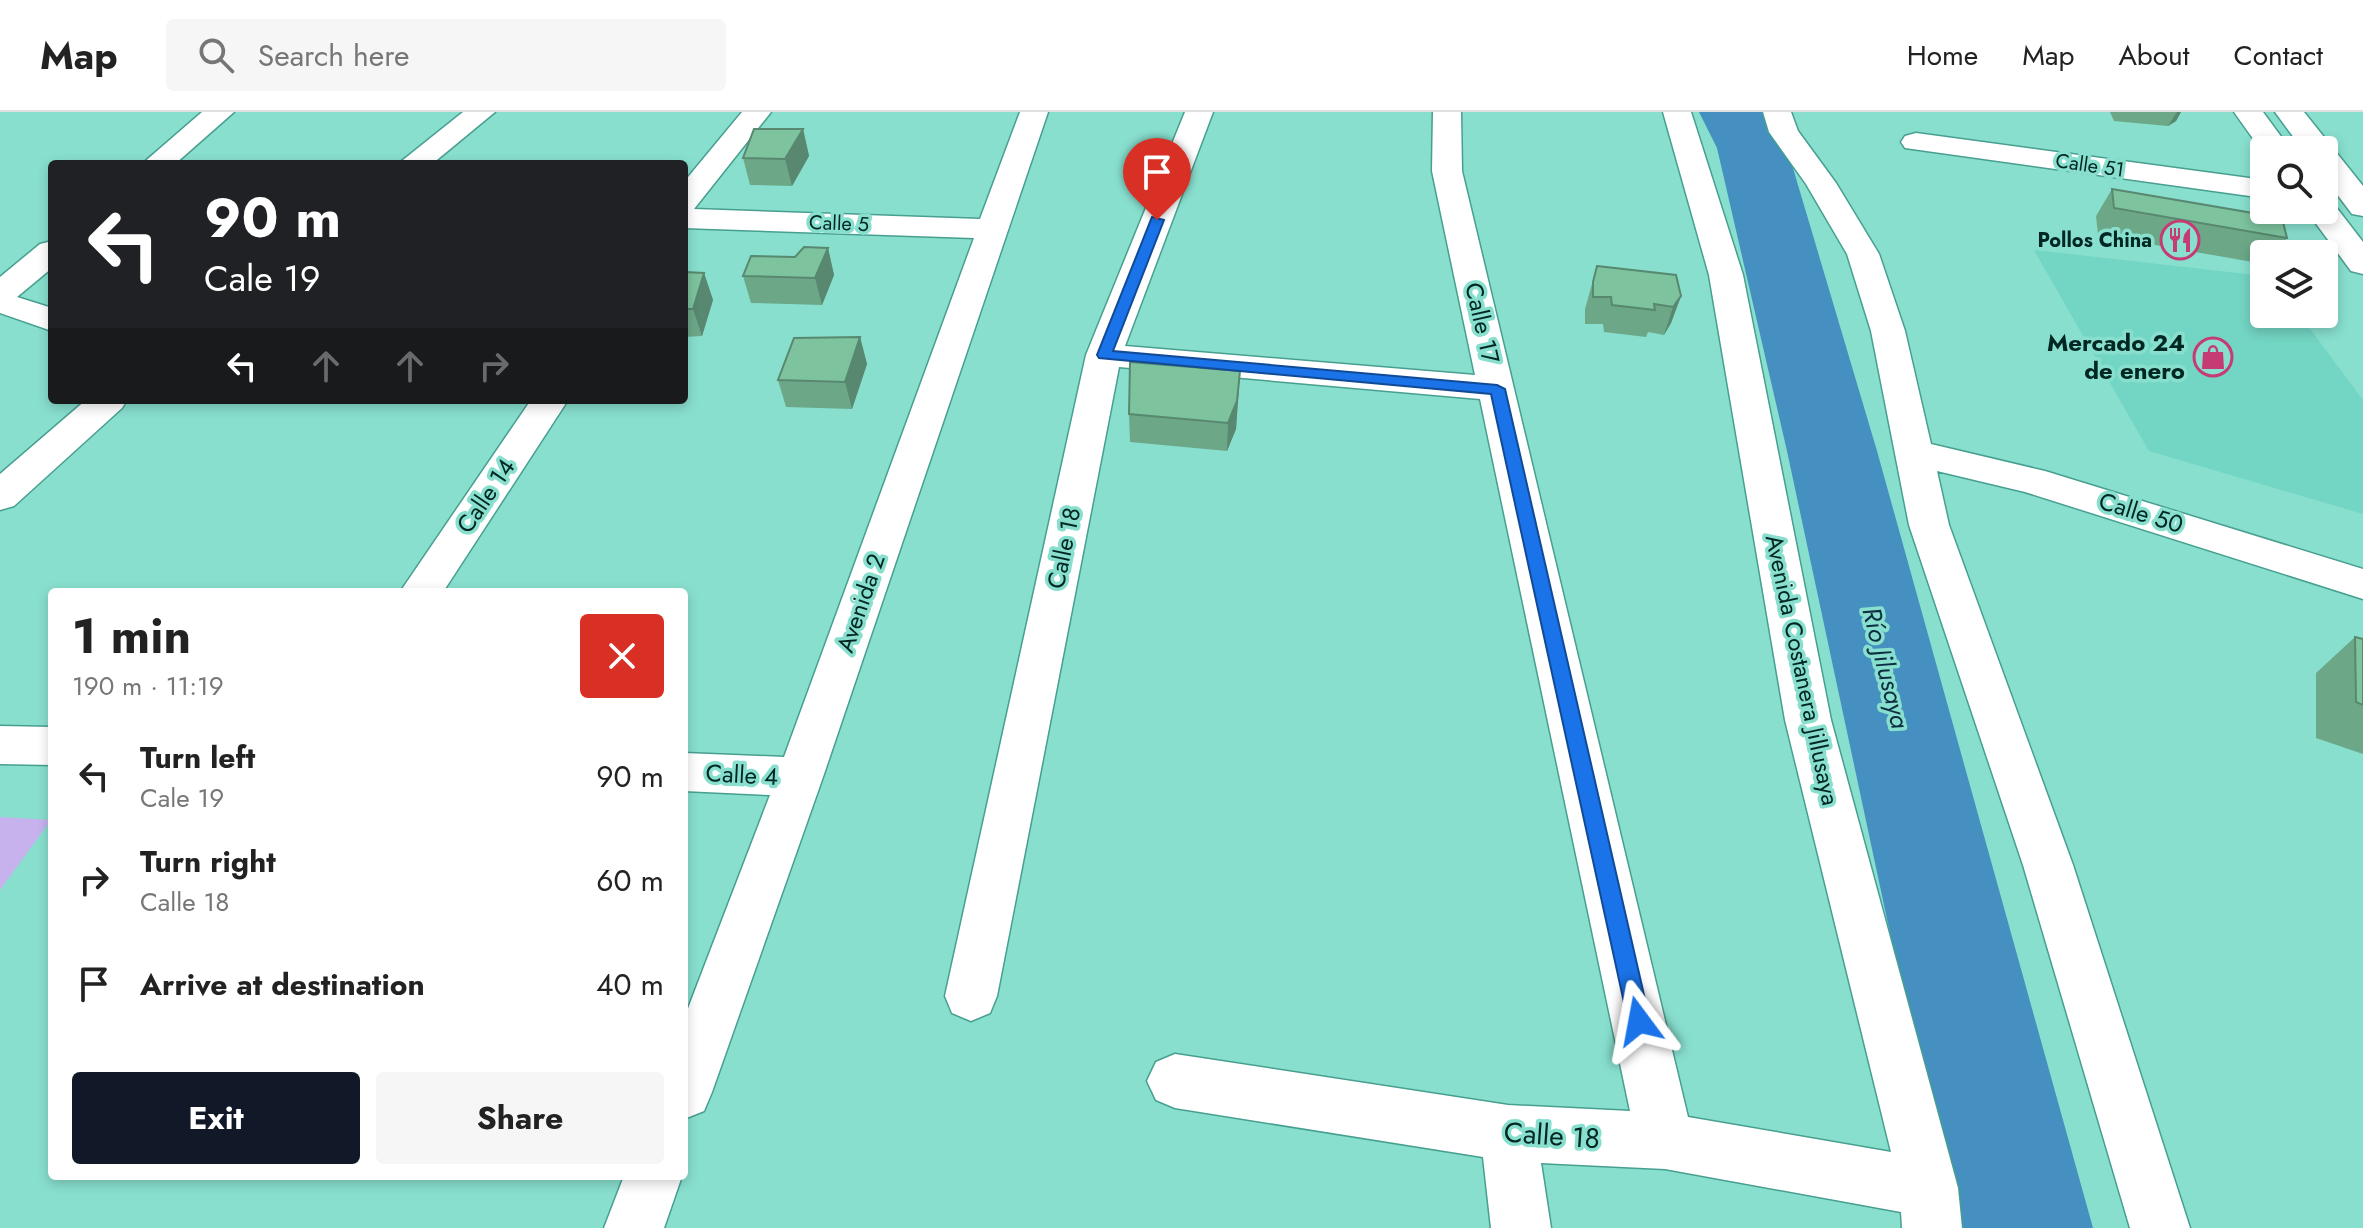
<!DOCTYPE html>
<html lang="en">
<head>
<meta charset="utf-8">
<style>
	body { margin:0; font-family:Jost,sans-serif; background:#f6f6f6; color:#222; height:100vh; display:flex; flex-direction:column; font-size:30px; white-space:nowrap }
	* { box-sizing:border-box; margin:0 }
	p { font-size:26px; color:#767676 }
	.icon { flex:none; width:44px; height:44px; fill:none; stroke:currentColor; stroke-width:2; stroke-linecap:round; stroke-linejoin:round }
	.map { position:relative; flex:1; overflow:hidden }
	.panel { position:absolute; left:48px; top:476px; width:640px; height:592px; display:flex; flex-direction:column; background:#fff; border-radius:8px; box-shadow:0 4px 12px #0003 }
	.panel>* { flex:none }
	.guide { position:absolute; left:48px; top:48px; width:640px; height:244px; border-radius:8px; box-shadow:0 4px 12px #0003; background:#202124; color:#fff; overflow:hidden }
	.fabs { position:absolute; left:2250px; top:24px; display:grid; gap:16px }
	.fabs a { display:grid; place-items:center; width:88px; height:88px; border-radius:8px; background:#fff; box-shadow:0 4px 12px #0003; font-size:40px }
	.pin { position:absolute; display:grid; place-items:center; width:68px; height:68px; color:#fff; margin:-82px -34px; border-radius:50% 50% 50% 0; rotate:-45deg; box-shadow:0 0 8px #0007 }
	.pin .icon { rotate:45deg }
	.me { position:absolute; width:88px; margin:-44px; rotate:347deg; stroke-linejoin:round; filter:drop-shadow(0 0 6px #0008) }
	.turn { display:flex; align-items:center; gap:28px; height:168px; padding:0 24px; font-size:36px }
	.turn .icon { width:104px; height:104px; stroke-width:2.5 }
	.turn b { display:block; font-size:56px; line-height:68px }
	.lanes { display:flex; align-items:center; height:76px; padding:0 24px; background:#0003; justify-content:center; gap:40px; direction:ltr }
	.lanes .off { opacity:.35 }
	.round { display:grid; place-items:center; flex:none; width:84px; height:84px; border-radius:8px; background:#f6f6f6 }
	.headline { display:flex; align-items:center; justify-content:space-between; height:136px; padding:0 24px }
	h1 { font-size:48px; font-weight:700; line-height:60px }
	.button { display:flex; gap:16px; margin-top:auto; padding:16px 24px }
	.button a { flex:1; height:92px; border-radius:8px; background:#111827; color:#fff; font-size:32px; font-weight:700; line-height:92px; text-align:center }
	.button a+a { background:#f6f6f6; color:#222 }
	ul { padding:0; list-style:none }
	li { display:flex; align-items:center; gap:24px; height:104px; padding:0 24px }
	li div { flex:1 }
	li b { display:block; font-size:30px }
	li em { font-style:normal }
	header { display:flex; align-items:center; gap:48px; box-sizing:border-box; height:112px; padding:0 40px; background:#fff; border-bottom:2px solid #e0e0e0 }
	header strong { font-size:38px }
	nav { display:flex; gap:44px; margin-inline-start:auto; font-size:28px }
	.search { width:560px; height:72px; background:#f6f6f6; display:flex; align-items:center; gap:20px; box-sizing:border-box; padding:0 28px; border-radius:8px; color:#767676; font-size:30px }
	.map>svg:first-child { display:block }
</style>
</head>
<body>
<header>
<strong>Map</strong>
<div class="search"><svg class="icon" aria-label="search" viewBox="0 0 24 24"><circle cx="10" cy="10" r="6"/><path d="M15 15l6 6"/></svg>Search here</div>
<nav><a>Home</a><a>Map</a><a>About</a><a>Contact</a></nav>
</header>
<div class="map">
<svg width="2363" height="1116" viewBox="0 0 2363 1116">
	<rect width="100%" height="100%" fill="#88dfce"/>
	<!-- built -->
	<path fill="#73d5c3" d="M 2034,138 L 2264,164 L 2264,202 L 2299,202 L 2363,288 L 2363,402 L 2149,339 Z"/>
	<!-- green -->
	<path fill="#c7b2ee" d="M 0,705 L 51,708 L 0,778 Z"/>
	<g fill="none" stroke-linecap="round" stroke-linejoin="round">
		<!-- river -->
		<path fill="#458fc1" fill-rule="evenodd" d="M 1699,0 L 1767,0 L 1787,36 L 1877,339 L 2093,1116 L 1953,1116 L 1787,339 L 1717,36 Z"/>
		<defs>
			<path id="street" d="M 202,0 L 234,0 L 175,52 L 142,52 Z
				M 463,0 L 495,0 L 432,52 L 398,52 Z
				M 742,0 L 771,0 L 694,97 L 980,107 L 1020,0 L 1048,0 L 823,665 L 712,980 L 704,999 L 684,1007 L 684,907 L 770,683 L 684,679 L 684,641 L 784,645 L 974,126 L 684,116 L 684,70 Z
				M 1185,0 L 1213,0 L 1125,234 L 1475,263 L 1432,59 L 1433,0 L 1461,0 L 1462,59 L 1688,1005 L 1891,1040 L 1785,608 L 1709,163 L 1663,0 L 1691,0 L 1743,163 L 1831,608 L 1958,1076 L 1962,1116 L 1902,1116 L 1901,1100 L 1665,1057 L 1541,1051 L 1551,1116 L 1491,1116 L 1483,1045 L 1175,996 L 1156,988 L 1147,969 L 1156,950 L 1175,942 L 1508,993 L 1630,999 L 1480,287 L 1119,255 L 997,884 L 990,901 L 971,909 L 952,901 L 945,884 L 1086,243 Z
				M 1763,0 L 1791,0 L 1798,19 L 1836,71 L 1879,142 L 1905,219 L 1931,332 L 2045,359 L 2363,457 L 2363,487 L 2025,380 L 1937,359 L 1949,413 L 2073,753 L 2190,1116 L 2130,1116 L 2023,753 L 1909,413 L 1871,219 L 1847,142 L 1806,72 L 1769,20 Z
				M 1916,21 L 2264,68 L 2264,86 L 1905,36 L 1901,30 L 1905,24 Z
				M 52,129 L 52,156 L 17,185 L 52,196 L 52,219 L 0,201 L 0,165 L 40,132 Z
				M 86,288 L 127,288 L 122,296 L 14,394 L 0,398 L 0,362 Z
				M 531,288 L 568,288 L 443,480 L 400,480 Z
				M 0,614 L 52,615 L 52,653 L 0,652 Z
				M 624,1064 L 682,1064 L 664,1116 L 604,1116 Z"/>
			<path id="primary" d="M 2234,0 L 2263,0 L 2291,38 L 2264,38 L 2264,42 Z
				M 2275,0 L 2304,0 L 2363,74 L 2363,104 L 2352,102 L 2324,65 L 2324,38 L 2303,38 Z
				M 2324,89 L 2333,91 L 2363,130 L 2363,162 L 2351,159 L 2306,98 L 2324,98 Z"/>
		</defs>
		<!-- street casing -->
		<use href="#street" stroke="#479f90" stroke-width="3"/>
		<!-- primary casing -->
		<use href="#primary" stroke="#479f90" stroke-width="3"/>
		<!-- street -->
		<use href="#street" fill="#fff" fill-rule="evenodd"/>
		<!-- primary -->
		<use href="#primary" fill="#fff" fill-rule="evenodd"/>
	</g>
	<!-- wall -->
	<path fill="#6ca888" d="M 2110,0 L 2181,0 L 2176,9 L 2168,14 L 2114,9 Z
		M 803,17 L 809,44 L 792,74 L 750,73 L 743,46 Z
		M 2112,77 L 2287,126 L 2275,142 L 2264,142 L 2264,152 L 2098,123 L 2096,104 Z
		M 828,136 L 834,163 L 822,193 L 751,191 L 743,164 L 795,145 Z
		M 1597,154 L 1681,184 L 1671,211 L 1664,223 L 1648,220 L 1646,225 L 1604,220 L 1603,212 L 1585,212 L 1585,197 Z
		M 684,160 L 704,161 L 713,188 L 702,224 L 684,225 Z
		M 860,225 L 867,252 L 852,297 L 786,295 L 778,268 Z
		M 1240,259 L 1236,317 L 1227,339 L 1130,330 L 1129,302 Z
		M 2355,525 L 2363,527 L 2363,642 L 2316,626 L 2316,561 Z"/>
	<!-- shaded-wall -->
	<path fill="#58886f" d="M 2177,0 L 2181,0 L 2176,9 L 2168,14 Z
		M 803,17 L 809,44 L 792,74 L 785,47 Z
		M 828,136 L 834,163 L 822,193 L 815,166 Z
		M 704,161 L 713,188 L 702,224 L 693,197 Z
		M 1681,184 L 1671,211 L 1664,223 L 1673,195 Z
		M 860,225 L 867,252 L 852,297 L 845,270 Z
		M 1240,259 L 1236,317 L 1227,339 L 1228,311 Z"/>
	<!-- building -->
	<path fill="#7dc39e" stroke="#58886f" stroke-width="2" d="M 754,17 L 803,17 L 785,47 L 743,46 Z
		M 2112,77 L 2282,106 L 2287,126 L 2114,96 Z
		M 804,135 L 828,136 L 815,166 L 743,164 L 751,144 L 795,145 Z
		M 1597,154 L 1676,163 L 1681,184 L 1673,195 L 1654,192 L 1655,198 L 1612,193 L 1611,185 L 1593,185 L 1593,170 Z
		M 684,160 L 704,161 L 693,197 L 684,197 Z
		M 860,225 L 845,270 L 778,268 L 794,226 Z
		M 1130,250 L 1240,259 L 1237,289 L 1228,311 L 1129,302 Z
		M 2355,525 L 2363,527 L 2363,593 L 2356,590 Z"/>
	<!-- route -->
	<path fill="#1a73e8" stroke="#114b97" stroke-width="2" d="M 1152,105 L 1164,108 L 1113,239 L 1497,273 L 1505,277 L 1650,909 L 1646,916 L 1639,919 L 1631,916 L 1628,909 L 1491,282 L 1099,246 L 1097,243 Z"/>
	<!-- icons -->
	<defs>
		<symbol id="restaurant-ring" viewBox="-11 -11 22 22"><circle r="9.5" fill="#88dfce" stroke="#c63b72" stroke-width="1.5"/><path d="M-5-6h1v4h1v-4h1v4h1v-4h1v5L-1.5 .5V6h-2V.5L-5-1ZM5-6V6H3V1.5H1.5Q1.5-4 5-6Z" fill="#c63b72"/></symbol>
		<symbol id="shop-ring" viewBox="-11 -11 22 22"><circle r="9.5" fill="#88dfce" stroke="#c63b72" stroke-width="1.5"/><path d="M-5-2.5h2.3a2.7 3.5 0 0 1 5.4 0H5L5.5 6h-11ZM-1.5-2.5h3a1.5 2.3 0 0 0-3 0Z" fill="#c63b72"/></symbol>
	</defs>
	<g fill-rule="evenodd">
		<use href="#restaurant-ring" x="2158" y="106" width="44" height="44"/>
		<use href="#shop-ring" x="2191" y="223" width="44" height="44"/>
	</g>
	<g text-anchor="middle" stroke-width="7" stroke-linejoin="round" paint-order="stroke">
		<!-- far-street labels -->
		<g font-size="20" fill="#002721" stroke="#88dfce">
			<text transform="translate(2090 53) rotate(8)" y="7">Calle 51</text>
			<text transform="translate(839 111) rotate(2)" y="7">Calle 5</text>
		</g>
		<!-- far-poi labels -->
		<g font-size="20" font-weight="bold" fill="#002721" stroke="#88dfce" text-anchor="end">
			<text x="2152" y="135">Pollos China</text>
		</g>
		<!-- street labels -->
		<g font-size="24" fill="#002721" stroke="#88dfce">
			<text transform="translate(1482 211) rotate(77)" y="8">Calle 17</text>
			<text transform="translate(486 384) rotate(-56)" y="8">Calle 14</text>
			<text transform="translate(2141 401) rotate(17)" y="8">Calle 50</text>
			<text transform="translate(1064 436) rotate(-78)" y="8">Calle 18</text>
			<text transform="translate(861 491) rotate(-71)" y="8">Avenida 2</text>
			<text transform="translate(1802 558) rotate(78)" y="8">Avenida Costanera Jillusaya</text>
			<text transform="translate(742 663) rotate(3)" y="8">Calle 4</text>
		</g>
		<!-- poi labels -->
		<g font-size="24" font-weight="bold" fill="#002721" stroke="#88dfce" text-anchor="end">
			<text x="2185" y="239">Mercado 24<tspan x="2185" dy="28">de enero</tspan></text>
		</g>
		<!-- water labels -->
		<g font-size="26" font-style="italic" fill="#0c2d42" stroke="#88dfce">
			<text transform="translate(1886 556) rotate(76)" y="9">Río Jilusaya</text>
		</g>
		<!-- near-street labels -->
		<g font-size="28" fill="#002721" stroke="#88dfce">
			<text transform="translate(1552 1023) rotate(4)" y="10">Calle 18</text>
		</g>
	</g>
</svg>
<div class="fabs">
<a><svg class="icon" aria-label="search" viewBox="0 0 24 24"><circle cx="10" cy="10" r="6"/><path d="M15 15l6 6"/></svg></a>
<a><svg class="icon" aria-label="layers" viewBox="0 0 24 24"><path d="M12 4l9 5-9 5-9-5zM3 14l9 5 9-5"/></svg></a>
</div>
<div class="pin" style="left:1157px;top:108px;background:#d93025"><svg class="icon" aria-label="arrive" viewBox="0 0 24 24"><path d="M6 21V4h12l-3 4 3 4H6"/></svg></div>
<svg class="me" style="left:1639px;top:909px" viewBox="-20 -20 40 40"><path d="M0-17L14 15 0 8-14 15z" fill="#1a73e8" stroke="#fff" stroke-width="4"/></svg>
<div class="guide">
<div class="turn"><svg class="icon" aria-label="left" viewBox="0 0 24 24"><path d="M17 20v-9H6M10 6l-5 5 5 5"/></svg><div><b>90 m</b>Cale 19</div></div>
<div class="lanes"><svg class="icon" aria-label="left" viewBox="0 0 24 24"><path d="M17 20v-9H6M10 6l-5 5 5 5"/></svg><svg class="icon off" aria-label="ahead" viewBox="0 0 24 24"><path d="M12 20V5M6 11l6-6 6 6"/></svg><svg class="icon off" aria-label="ahead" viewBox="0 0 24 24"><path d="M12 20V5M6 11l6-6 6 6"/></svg><svg class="icon off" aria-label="right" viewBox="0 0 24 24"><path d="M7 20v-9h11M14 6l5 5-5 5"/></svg></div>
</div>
<section class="panel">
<div class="headline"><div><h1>1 min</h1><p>190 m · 11:19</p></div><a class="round" style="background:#d93025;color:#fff"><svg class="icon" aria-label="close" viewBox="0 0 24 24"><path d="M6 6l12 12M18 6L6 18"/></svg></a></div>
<ul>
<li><svg class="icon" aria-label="left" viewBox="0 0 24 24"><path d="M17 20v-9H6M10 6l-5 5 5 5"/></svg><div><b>Turn left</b><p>Cale 19</p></div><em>90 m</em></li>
<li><svg class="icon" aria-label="right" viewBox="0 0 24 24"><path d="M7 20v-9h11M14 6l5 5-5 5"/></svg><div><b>Turn right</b><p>Calle 18</p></div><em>60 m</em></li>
<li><svg class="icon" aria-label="arrive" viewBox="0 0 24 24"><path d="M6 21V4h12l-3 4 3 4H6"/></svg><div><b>Arrive at destination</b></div><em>40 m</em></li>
</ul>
<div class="button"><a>Exit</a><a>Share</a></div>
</section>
</div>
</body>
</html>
